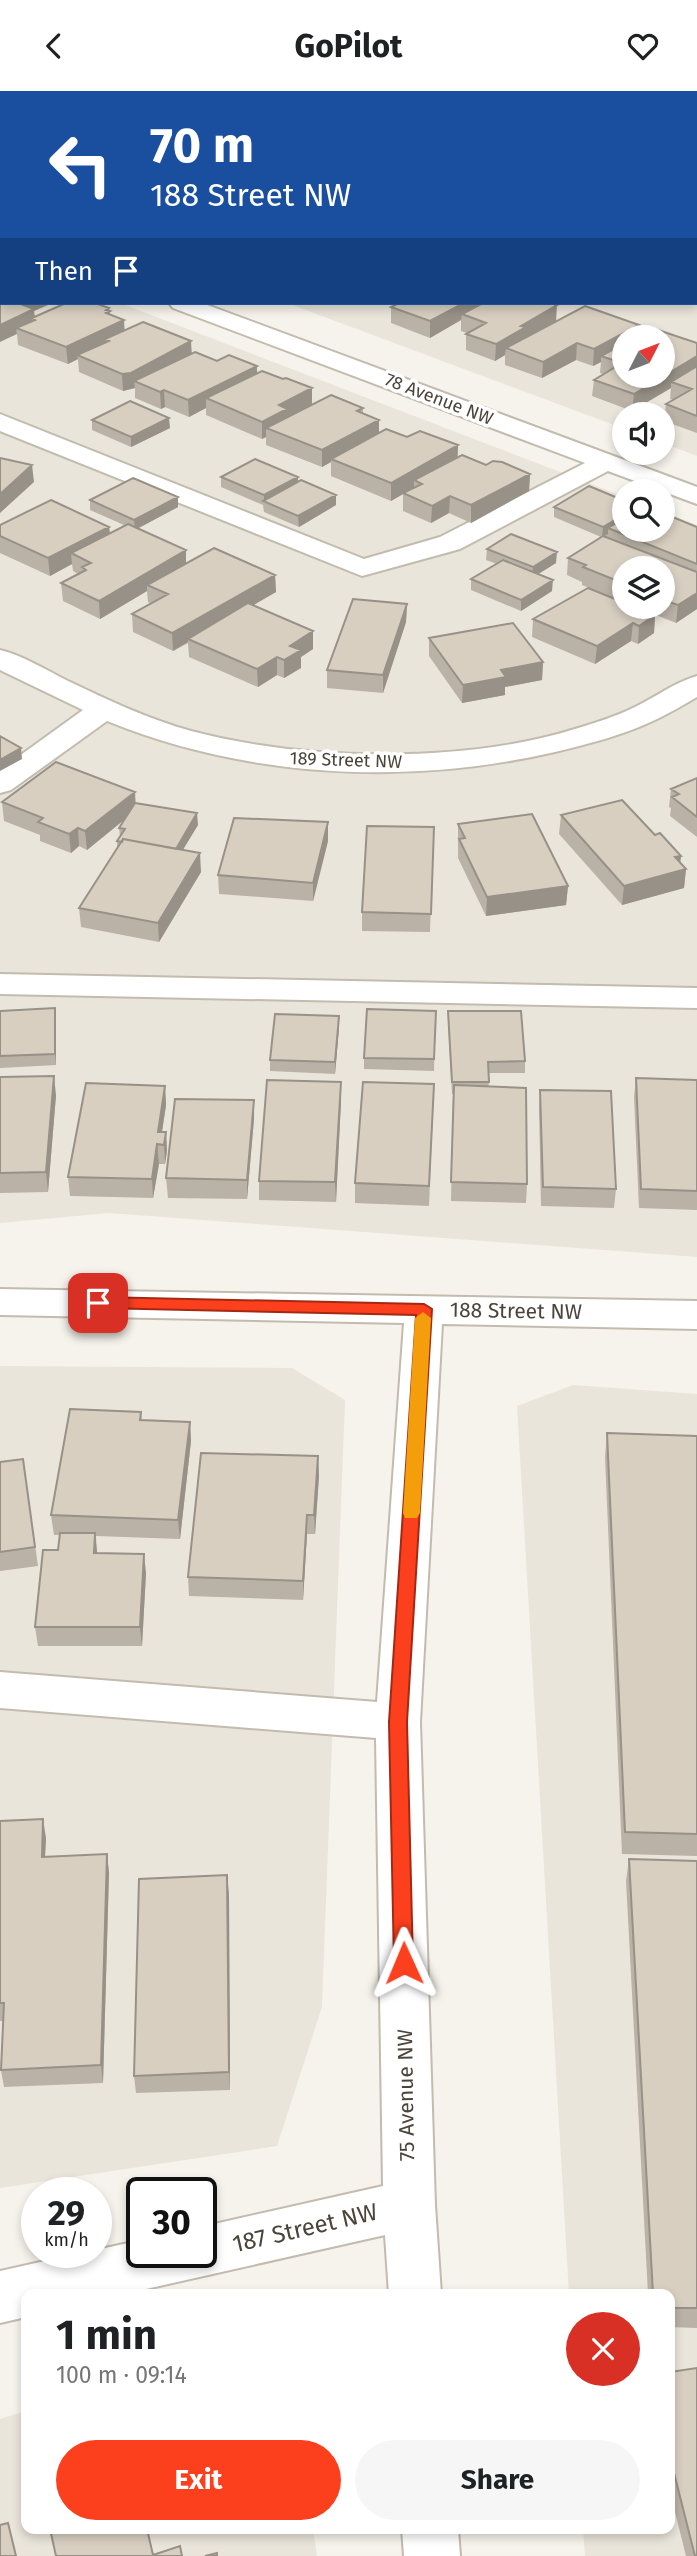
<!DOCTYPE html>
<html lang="en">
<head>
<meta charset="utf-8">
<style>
	body { margin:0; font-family:"Fira Sans",sans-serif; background:#f6f6f6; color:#202124; height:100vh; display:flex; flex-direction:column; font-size:26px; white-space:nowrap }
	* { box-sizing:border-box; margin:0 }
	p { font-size:23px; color:#757577 }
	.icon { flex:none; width:38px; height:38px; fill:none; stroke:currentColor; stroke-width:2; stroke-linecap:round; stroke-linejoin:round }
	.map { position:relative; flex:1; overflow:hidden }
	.drawer { position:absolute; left:21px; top:2198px; width:654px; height:245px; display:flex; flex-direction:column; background:#fff; border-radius:14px; box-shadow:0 4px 10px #0003 }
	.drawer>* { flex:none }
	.hud { position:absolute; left:0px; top:0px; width:698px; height:214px; box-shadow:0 4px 10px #0003; background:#1a4fa0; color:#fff; overflow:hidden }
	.needle { width:46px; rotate:48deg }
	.fabs { position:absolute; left:612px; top:234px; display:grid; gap:14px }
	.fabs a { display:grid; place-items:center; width:63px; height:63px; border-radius:50%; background:#fff; box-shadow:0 4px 10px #0003; font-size:35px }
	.speed { position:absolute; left:21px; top:2086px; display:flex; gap:14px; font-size:35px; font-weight:700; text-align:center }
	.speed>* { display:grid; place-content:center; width:91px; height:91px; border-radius:50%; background:#fff; box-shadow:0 4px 10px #0003; line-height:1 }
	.speed small { font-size:18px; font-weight:400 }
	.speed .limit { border:4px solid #111; border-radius:10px; background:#fff; color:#111 }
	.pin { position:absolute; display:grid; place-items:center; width:60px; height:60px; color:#fff; margin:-30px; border-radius:14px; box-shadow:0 4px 10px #0006 }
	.me { position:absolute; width:77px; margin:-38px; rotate:359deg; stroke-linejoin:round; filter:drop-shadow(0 0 5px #0008) }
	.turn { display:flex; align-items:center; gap:24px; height:147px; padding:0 35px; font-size:32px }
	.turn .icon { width:91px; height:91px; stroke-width:2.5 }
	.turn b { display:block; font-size:49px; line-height:60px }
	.then { display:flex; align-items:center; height:66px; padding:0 35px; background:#0003; gap:14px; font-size:26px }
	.round { display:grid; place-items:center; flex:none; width:74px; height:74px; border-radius:37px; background:#f6f6f6 }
	.headline { display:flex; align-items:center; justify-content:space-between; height:119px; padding:0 35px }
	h1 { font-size:42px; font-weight:700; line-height:52px }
	.cta { display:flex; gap:14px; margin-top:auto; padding:14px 35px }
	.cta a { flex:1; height:80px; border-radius:42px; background:#fc3f1d; color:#fff; font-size:28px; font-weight:700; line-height:80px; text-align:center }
	.cta a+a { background:#f6f6f6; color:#202124 }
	header { display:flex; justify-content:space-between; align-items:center; height:91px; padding:0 35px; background:#fff; font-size:32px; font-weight:700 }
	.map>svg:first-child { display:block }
</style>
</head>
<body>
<header><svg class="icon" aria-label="back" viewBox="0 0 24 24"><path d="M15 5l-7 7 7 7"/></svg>GoPilot<svg class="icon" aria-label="heart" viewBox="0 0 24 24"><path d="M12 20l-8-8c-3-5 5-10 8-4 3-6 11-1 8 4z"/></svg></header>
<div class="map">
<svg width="697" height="2465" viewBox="0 0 697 2465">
	<rect width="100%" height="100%" fill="#f6f3ec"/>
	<!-- residential -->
	<path fill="#eae5da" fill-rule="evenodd" d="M 0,165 L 2,212 L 120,212 L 625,406 L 625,439 L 663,439 L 663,421 L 697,434 L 697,1166 L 109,1122 L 0,1132 ZM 625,478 L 663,478 L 663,516 L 625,516 Z
		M 697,211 L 697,365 L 663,352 L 663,324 L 625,324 L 625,338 L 287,212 ZM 625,247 L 663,247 L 663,285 L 625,285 Z
		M 0,1275 L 292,1277 L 345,1309 L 322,1916 L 277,2055 L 0,2097 Z
		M 573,1294 L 697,1303 L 697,2465 L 585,2465 L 583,2438 L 670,2438 L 670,2203 L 569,2203 L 517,1315 Z
		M 26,2320 L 26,2438 L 313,2438 L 317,2465 L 0,2465 L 0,2328 Z"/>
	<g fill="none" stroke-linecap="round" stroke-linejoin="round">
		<defs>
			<path id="minor" d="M 0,137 L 2,138 L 2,152 L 0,151 Z
				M 169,212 L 202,212 L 697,396 L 697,413 L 608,380 L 460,458 L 362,485 L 0,340 L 0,323 L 364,468 L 440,446 L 585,372 L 173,217 Z
				M 0,559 C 24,565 46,579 68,590 C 108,609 148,628 191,640 C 305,670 462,673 575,638 C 595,632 617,625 635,616 C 656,606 675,591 697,585 L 697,606 C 683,614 670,622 655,629 C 624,644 588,653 555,661 C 408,695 247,687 107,630 L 11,699 L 0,702 L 0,679 L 83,619 L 0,579 Z
				M 0,883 L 697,897 L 697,917 L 0,903 Z
				M 0,1198 L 697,1210 L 697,1238 L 442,1233 L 420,1631 L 435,2114 L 441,2203 L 389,2203 L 385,2144 L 124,2203 L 26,2203 L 26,2226 L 0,2232 L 0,2180 L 85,2161 L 96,2161 L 96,2159 L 142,2149 L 142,2161 L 201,2161 L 201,2136 L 383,2095 L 376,1647 L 0,1617 L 0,1581 L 377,1611 L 404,1232 L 0,1224 Z
				M 402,2438 L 458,2438 L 460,2465 L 404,2465 Z"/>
			<path id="highway" d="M 659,0 L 683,0 L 684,2 L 660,2 Z"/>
		</defs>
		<!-- minor casing -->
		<use href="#minor" stroke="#c2bbae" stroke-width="4"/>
		<!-- highway casing -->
		<use href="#highway" stroke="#e0a43c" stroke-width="4"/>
		<!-- minor -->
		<use href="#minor" fill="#fff" fill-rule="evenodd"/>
		<!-- highway -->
		<use href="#highway" fill="#ffcf6e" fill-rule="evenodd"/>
	</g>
	<!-- wall -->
	<path fill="#bab2a6" d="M 2,34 L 2,80 L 0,80 L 0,35 Z
		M 2,212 L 50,213 L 34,220 L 35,226 L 109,217 L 110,224 L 124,239 L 217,270 L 257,275 L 257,282 L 312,297 L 312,314 L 363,317 L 363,323 L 379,342 L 458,354 L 458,366 L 486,374 L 530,383 L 529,400 L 471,432 L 449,422 L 431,432 L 403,420 L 403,402 L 391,410 L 331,385 L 331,371 L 322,376 L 266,354 L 266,346 L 262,348 L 206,324 L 206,317 L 189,326 L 165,316 L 161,318 L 135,307 L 135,297 L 123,300 L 79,281 L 78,268 L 68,273 L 18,254 L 17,243 Z
		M 395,212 L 550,212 L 556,230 L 638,244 L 697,252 L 697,342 L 664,330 L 666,313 L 674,309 L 670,308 L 671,297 L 632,320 L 592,305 L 594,289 L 603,283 L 600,282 L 601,271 L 593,275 L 576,269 L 542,287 L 505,274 L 505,264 L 495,270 L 466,259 L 466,243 L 467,242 L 461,240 L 461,229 L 430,247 L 391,232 L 391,216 L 396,213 Z
		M 92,329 L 170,337 L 131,356 L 92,339 Z
		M 221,386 L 298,386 L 298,391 L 336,414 L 299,436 L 264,421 L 263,414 L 221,396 Z
		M 90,409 L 178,416 L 138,437 L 186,459 L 186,472 L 275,484 L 276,501 L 253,514 L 313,540 L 313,558 L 301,566 L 301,577 L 284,587 L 277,584 L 258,596 L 189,566 L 188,552 L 173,560 L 133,541 L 132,523 L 151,513 L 148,511 L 147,500 L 100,528 L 63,510 L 61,492 L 78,483 L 73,480 L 72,473 L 50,485 L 0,462 L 0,434 L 109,436 L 110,442 L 124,434 L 90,419 Z
		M 554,416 L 625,439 L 697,436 L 697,518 L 676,532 L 636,516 L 663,516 L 663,478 L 625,478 L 625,512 L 582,494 L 582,491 L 567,484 L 568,467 L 601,446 L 554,426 Z
		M 487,458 L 556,472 L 538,483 L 552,500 L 521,520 L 471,499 L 471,488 L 497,473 L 486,469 Z
		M 407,513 L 406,531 L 383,602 L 327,597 L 327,579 Z
		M 655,524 L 654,542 L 638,553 L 631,550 L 595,573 L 532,546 L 533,528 Z
		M 429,547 L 543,571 L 542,589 L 505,596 L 505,604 L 462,612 L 429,565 Z
		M 697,687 L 697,746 L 670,725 L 671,717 L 669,716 L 671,698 Z
		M 2,711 L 135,712 L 198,734 L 182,759 L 201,781 L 159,851 L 81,836 L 79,817 L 117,758 L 117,750 L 120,746 L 119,737 L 124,729 L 87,759 L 79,755 L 71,762 L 40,750 L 40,744 L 4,730 Z
		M 561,724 L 655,744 L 681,765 L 680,772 L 686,778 L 684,797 L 622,814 L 559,743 Z
		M 458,733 L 568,795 L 566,814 L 486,825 L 458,767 Z
		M 434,736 L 430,841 L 362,840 L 362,821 Z
		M 328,750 L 313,810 L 219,803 L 218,784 Z
		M 0,920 L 56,929 L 56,974 L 0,977 Z
		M 436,920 L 434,980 L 364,978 L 364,967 Z
		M 448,920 L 525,970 L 525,982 L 488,982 L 489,996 L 527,1093 L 526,1112 L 451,1110 L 453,1003 L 452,1003 L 448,932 Z
		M 339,936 L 335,983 L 270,980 L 270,969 Z
		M 0,986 L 56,1004 L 48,1101 L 0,1102 Z
		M 636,987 L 697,989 L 697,1119 L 639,1117 L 634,1006 Z
		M 341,991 L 341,1010 L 336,1111 L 259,1109 L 259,1090 Z
		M 434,993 L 429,1115 L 355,1112 L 355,1092 Z
		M 165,995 L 166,1014 L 162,1041 L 166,1041 L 167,1060 L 165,1073 L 159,1073 L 153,1107 L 70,1105 L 68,1086 Z
		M 540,999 L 616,1098 L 614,1117 L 541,1115 L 539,1018 Z
		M 254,1009 L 254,1028 L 247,1108 L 168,1107 L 166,1087 Z
		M 141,1321 L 142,1329 L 190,1331 L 191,1350 L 180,1448 L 96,1445 L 97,1462 L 146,1482 L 142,1555 L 38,1555 L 35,1536 L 58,1459 L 60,1444 L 54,1444 L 51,1424 Z
		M 607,1342 L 697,1345 L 697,1765 L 622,1763 L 605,1366 Z
		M 318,1365 L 319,1385 L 315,1443 L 307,1443 L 303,1509 L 189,1505 L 188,1486 Z
		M 23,1368 L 38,1475 L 0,1480 L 0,1371 Z
		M 0,1730 L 46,1747 L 45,1766 L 107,1763 L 109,1782 L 103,1992 L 4,1996 L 1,1979 L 3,1930 L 0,1930 Z
		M 629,1768 L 697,1770 L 697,2237 L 670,2236 L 670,2203 L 648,2203 L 626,1790 Z
		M 229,1803 L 230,1999 L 136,2002 L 134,1985 Z
		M 670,2281 L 697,2465 L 686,2465 L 670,2401 Z"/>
	<!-- shaded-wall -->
	<path fill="#979187" d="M 17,212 L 49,212 L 50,213 L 34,220 L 35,229 L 32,227 L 32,236 L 16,237 L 17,243 L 0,251 L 0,234 Z
		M 464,212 L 494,212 L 462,223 L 461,229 L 430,247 L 430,230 Z
		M 557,214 L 556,231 L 506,257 L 505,264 L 495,270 L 496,253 L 521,235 Z
		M 109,217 L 111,236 L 124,229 L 125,246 L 109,250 L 105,248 L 106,255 L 77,264 L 78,268 L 68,273 L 66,256 Z
		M 639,234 L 638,247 L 625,247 L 625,258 L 601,265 L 601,271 L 593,275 L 594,258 Z
		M 191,250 L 192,267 L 134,290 L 135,297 L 123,300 L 122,283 Z
		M 577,252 L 576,269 L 542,287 L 543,271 Z
		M 697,265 L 697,281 L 671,291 L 671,297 L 632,320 L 634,303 Z
		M 257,275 L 257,292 L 206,307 L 206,317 L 189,326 L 188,309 Z
		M 312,297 L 312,314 L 266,337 L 266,346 L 262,348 L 262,331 L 279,314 Z
		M 164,299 L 165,316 L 161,318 L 160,301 Z
		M 169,327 L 170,337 L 131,356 L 131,346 Z
		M 379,329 L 379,346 L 331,368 L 331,371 L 322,376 L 322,359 Z
		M 458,354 L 457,372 L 414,389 L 414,397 L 391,410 L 391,392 Z
		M 32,374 L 34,391 L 0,422 L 0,403 Z
		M 530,383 L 529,400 L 471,432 L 471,414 Z
		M 298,386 L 298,396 L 264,411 L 264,404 Z
		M 336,404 L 336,414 L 299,436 L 298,425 Z
		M 450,405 L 449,422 L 431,432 L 432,415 Z
		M 178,406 L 178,416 L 135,439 L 134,429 Z
		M 625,423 L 625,433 L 608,437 L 608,443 L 602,446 L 603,436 Z
		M 109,436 L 111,453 L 71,462 L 72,473 L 50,485 L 48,467 Z
		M 186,459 L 186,477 L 147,494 L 147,500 L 100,528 L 99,510 Z
		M 557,461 L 556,472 L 532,487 L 533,476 Z
		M 275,484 L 276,501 L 192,550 L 188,548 L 188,551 L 173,560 L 172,542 Z
		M 553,489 L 552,500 L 521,520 L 521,509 Z
		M 697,502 L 697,518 L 676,532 L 678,514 Z
		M 407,513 L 406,531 L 383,602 L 383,584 Z
		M 655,524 L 654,542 L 638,553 L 639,535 Z
		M 633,532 L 631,550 L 595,573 L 597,555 Z
		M 313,540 L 313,558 L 301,566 L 301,577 L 284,587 L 284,569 L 290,555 Z
		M 277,566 L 277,584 L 258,596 L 257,578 Z
		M 543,571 L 542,589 L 505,596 L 505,604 L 462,612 L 463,594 L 501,579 Z
		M 21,657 L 22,668 L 0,680 L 0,669 Z
		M 135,701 L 136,719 L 87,759 L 85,740 Z
		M 197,722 L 198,734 L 175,772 L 174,760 Z
		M 328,731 L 328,750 L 313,810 L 313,792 Z
		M 78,737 L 79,755 L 71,762 L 69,743 Z
		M 200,762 L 201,781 L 159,851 L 158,832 Z
		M 681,765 L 679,780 L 686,778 L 684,797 L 622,814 L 624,795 L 675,766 Z
		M 568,795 L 566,814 L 486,825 L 487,806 Z
		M 55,917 L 56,929 L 56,974 L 55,963 Z
		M 339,925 L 339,936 L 335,983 L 335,971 Z
		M 54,985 L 56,1004 L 48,1101 L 46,1081 Z
		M 341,991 L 341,1010 L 336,1111 L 335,1091 Z
		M 165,995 L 166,1014 L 160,1054 L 158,1041 Z
		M 254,1009 L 254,1028 L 247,1108 L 247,1089 Z
		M 166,1041 L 167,1060 L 165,1073 L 164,1054 Z
		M 157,1053 L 159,1073 L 153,1107 L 152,1088 Z
		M 190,1331 L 191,1350 L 180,1448 L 178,1429 Z
		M 318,1365 L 319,1385 L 315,1443 L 314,1424 Z
		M 307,1424 L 307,1443 L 303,1509 L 303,1490 Z
		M 95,1442 L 97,1461 L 96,1482 L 94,1462 Z
		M 144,1463 L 146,1482 L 142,1555 L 140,1536 Z
		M 43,1728 L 46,1747 L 44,1784 L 42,1766 Z
		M 107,1763 L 109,1782 L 103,1992 L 101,1974 Z
		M 227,1784 L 229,1803 L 230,1999 L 229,1981 Z"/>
	<!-- building -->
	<path fill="#d8cfc1" stroke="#979187" stroke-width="2" d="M 2,34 L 2,47 L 0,47 L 0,35 Z
		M 2,50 L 2,65 L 0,65 L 0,51 Z
		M 2,191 L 2,212 L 18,212 L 34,218 L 0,234 L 0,192 Z
		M 66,212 L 95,212 L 109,217 L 106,219 L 110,220 L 106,222 L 124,229 L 66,256 L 16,237 L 35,229 L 32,227 Z
		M 399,212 L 464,212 L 430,230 L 391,216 Z
		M 483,212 L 550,212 L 557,214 L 521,235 L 526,236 L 496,253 L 466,243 L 486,232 L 462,223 Z
		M 585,215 L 639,234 L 594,258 L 577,252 L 543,271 L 506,257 Z
		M 143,231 L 191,250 L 131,282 L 122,283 L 77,264 L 109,250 L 105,248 Z
		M 652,237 L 697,252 L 697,265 L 634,303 L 594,289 L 622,272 L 601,265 L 625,252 L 625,285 L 663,285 L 663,247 L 634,247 Z
		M 195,261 L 217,270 L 229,264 L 257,275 L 188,309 L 164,299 L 160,301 L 134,290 Z
		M 697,275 L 697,325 L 666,313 L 692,298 L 671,291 Z
		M 262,280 L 283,288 L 286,287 L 312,297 L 279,314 L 287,318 L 262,331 L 206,307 Z
		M 331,304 L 363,317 L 357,320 L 379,329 L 322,359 L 266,337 Z
		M 130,310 L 169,327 L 131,346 L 92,329 Z
		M 386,338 L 407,346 L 420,340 L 458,354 L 391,392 L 331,368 Z
		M 462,364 L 486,374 L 493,370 L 502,371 L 530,383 L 471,414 L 450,405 L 432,415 L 403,402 L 422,393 L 414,389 Z
		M 0,367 L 32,374 L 0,403 Z
		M 255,368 L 298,386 L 264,404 L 221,386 Z
		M 133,387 L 178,406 L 134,429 L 90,409 Z
		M 301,389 L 336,404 L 298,425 L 263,410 Z
		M 589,395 L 625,410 L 625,423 L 603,436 L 554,416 Z
		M 51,409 L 109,436 L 48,467 L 0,445 L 0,434 Z
		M 663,422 L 697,436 L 697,473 L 608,437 L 625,427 L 625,439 L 663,439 Z
		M 128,433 L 186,459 L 99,510 L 61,492 L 86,479 L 82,476 L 91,472 L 71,462 Z
		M 511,443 L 557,461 L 533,476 L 487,458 Z
		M 603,445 L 697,481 L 697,502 L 678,514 L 663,509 L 663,478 L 625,478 L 625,493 L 583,476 L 586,474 L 568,467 Z
		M 214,457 L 275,484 L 172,542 L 132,523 L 168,503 L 147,494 Z
		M 503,469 L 553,489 L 521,509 L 471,488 Z
		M 588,497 L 625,512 L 625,516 L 635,516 L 655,524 L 639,535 L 633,532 L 597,555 L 533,528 Z
		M 353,508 L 407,513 L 383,584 L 327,579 Z
		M 248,512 L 313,540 L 290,555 L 301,559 L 284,569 L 277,566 L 257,578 L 188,548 Z
		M 513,532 L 543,571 L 501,579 L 506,586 L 463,594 L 429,547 Z
		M 0,645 L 21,657 L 0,669 Z
		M 56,671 L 135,701 L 85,740 L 78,737 L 69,743 L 38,731 L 43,727 L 2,711 Z
		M 697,687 L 697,726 L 672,706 L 679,703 L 671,698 Z
		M 622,709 L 655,744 L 660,742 L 681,765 L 675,766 L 686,778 L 624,795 L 561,724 Z
		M 135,712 L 197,722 L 176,758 L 123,748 L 122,751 L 117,750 L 125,738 L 119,737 Z
		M 532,723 L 568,795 L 487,806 L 459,748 L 465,747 L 458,733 Z
		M 234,727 L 328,731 L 313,792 L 218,784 Z
		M 367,735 L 434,736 L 431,823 L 362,821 Z
		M 123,748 L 200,762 L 158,832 L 79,817 Z
		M 55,917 L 55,963 L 0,965 L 0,920 Z
		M 367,918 L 436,920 L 434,968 L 364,967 Z
		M 448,920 L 521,920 L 525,970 L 488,971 L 489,991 L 452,991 Z
		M 275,923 L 339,925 L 335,971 L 270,969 Z
		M 54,985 L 46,1081 L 0,1082 L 0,986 Z
		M 636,987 L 697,989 L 697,1100 L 641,1098 Z
		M 267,989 L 341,991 L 335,1091 L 259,1090 Z
		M 363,991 L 434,993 L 429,1095 L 355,1092 Z
		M 86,992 L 165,995 L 158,1041 L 166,1041 L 164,1054 L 157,1053 L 152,1088 L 68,1086 Z
		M 454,994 L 526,997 L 527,1093 L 451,1091 Z
		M 540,999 L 611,1000 L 616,1098 L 543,1096 Z
		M 175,1008 L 254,1009 L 247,1089 L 166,1087 Z
		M 70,1318 L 141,1321 L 140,1329 L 190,1331 L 178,1429 L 51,1424 Z
		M 607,1342 L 697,1345 L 697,1743 L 625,1741 Z
		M 201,1362 L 318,1365 L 314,1424 L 307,1424 L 303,1490 L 188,1486 Z
		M 23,1368 L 35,1456 L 0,1461 L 0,1371 Z
		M 60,1442 L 95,1442 L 94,1462 L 144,1463 L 140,1536 L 35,1536 L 43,1459 L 58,1459 Z
		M 43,1728 L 42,1766 L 107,1763 L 101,1974 L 1,1979 L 4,1912 L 0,1912 L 0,1730 Z
		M 629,1768 L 697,1770 L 697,2217 L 670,2217 L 670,2203 L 653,2203 Z
		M 227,1784 L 229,1981 L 134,1985 L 139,1788 Z
		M 697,2277 L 697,2465 L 695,2465 L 670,2366 L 670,2281 Z
		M 8,2432 L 16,2465 L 0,2465 L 0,2434 Z
		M 50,2438 L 147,2438 L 153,2464 L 180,2455 L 182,2465 L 56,2465 Z
		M 217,2462 L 217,2465 L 205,2465 Z"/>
	<!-- route -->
	<path fill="#fc3f1d" stroke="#a42913" stroke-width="2" d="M 98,1206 L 424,1213 L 432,1218 L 407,1631 L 413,1872 L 411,1879 L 404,1881 L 397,1879 L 394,1872 L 389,1631 L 416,1224 L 98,1217 L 90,1212 Z"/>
	<!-- slow -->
	<path fill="#f59e0b" d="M 423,1221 L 431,1227 L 420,1422 L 417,1427 L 405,1427 L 403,1422 L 415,1227 Z"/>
	<g text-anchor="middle" stroke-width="7" stroke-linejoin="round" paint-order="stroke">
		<!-- far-street labels -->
		<g font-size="18" fill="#4b4439" stroke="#fff">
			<text transform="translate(439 308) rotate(21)" y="6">78 Avenue NW</text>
			<text transform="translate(346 669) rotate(2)" y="6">189 Street NW</text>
		</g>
		<!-- street labels -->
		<g font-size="21" fill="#4b4439" stroke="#fff">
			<text transform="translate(516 1220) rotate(1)" y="7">188 Street NW</text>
			<text transform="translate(406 2004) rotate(-91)" y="7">75 Avenue NW</text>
		</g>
		<!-- near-street labels -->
		<g font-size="24" fill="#4b4439" stroke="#fff">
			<text transform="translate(305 2137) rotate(-13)" y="8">187 Street NW</text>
		</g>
	</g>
</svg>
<div class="fabs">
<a><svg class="needle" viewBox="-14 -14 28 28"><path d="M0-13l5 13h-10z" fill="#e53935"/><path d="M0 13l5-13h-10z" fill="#757577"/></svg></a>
<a><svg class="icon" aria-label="sound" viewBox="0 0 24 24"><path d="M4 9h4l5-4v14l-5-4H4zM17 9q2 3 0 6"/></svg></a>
<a><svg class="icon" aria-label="search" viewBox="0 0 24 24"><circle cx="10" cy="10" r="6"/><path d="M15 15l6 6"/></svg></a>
<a><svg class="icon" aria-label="layers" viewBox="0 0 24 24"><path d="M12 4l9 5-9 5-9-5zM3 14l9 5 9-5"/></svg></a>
</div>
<div class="speed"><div>29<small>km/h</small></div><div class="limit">30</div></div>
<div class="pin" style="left:98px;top:1212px;background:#d93025"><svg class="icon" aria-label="arrive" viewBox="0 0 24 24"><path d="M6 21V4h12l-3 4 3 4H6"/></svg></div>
<svg class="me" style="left:404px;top:1872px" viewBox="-20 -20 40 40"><path d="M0-17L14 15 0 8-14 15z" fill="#fc3f1d" stroke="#fff" stroke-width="4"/></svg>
<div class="hud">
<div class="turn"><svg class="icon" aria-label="left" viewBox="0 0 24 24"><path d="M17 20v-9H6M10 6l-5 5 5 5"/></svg><div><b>70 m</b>188 Street NW</div></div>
<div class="then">Then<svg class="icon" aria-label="arrive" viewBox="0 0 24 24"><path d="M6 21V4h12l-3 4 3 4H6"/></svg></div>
</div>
<section class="drawer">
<div class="headline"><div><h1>1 min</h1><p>100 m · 09:14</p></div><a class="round" style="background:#d93025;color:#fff"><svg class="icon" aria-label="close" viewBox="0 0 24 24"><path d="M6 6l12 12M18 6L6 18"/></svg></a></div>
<div class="cta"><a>Exit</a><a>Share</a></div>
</section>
</div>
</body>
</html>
